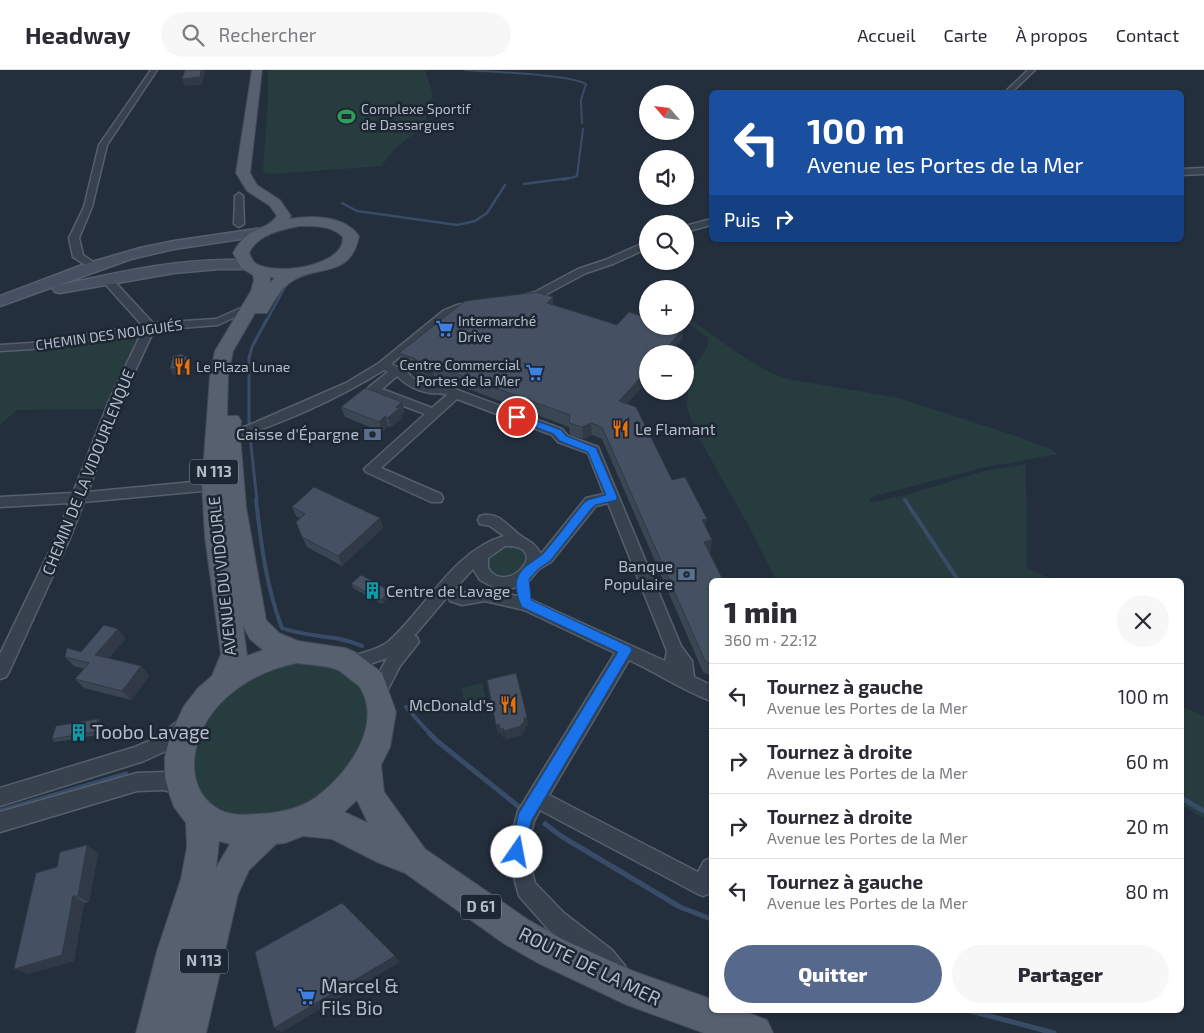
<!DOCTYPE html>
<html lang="fr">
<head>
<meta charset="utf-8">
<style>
	body { margin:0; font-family:"Exo 2",sans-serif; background:#f7f7f7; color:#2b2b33; height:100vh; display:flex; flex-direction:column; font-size:19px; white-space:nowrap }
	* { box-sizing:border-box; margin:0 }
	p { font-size:16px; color:#7c7c81 }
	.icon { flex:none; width:28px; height:28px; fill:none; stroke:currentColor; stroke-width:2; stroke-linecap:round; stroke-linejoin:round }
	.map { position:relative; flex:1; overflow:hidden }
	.panel { position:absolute; left:709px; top:508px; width:475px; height:435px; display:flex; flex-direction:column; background:#fff; border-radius:8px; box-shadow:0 1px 4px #0004 }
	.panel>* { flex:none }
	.hud { position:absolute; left:709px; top:20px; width:475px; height:152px; border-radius:8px; box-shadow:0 1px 4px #0004; background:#1a4fa0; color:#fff; overflow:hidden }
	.needle { width:32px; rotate:298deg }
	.tools { position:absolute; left:639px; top:15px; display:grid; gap:10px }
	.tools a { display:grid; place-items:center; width:55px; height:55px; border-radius:50%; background:#fff; box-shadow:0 1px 4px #0004; font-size:25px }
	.pin { position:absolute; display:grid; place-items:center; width:42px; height:42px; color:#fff; margin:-21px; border:2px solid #fff; border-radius:50%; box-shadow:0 1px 5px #0007 }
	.me { position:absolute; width:55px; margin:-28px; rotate:12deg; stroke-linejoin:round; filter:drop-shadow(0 0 4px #0008) }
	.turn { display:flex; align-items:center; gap:18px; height:105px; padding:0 15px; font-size:22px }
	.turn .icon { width:65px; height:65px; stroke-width:2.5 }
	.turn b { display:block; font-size:35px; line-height:42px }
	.then { display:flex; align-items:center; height:48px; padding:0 15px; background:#0003; gap:10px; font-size:19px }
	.round { display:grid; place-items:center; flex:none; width:52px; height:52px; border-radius:26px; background:#f7f7f7 }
	.overview { display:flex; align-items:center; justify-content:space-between; height:85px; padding:0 15px }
	h1 { font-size:30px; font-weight:800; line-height:38px }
	.button { display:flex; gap:10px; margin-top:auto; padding:10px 15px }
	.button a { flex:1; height:58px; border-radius:30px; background:#56698c; color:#fff; font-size:20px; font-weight:800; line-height:58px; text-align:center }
	.button a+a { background:#f7f7f7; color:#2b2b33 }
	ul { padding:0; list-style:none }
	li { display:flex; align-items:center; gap:15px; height:65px; padding:0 15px; border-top:1px solid #e1e1e2 }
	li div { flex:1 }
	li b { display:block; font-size:19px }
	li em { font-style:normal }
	header { display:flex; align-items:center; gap:30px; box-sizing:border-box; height:70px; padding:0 25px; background:#fff; border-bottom:1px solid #e1e1e2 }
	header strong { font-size:24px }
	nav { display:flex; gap:28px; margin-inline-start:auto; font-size:18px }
	.search { width:350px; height:45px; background:#f7f7f7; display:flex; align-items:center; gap:12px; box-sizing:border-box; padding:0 18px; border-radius:28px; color:#7c7c81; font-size:19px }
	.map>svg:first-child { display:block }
</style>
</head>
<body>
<header>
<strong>Headway</strong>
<div class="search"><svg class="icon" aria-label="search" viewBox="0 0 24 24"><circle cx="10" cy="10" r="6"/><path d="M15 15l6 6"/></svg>Rechercher</div>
<nav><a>Accueil</a><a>Carte</a><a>À propos</a><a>Contact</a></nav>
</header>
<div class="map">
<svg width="1204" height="963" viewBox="0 0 1204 963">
	<rect width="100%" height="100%" fill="#242f3e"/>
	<!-- green -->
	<path fill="#263c3f" d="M 268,0 L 425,0 L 433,25 L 424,55 L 426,59 C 408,65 391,80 382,96 L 273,104 L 263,102 L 268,29 Z
		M 685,245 C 717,267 750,296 787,309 L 899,328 L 1019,367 L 1053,380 L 1057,384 L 982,398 L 871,427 L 869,433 L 910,424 L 984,401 L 1026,394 L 1027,499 L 1055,510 L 776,510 L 747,453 L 695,361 L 687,337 L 688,306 L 708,276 L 708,268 L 685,251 Z
		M 132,262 L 142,265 L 104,339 L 17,340 L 0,355 L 0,279 Z
		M 504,476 L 522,479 L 528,487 L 526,497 C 512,505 501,513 488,499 C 485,483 491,483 504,476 Z
		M 313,589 L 355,607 L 367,625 L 372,647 L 366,674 L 327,724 L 296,741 L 264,748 L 233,745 L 209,733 L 194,712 L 191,687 L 213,634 L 260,599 Z
		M 482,613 L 486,630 L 465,636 L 461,618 Z
		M 1181,636 L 1204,646 L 1204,748 L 1181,735 Z"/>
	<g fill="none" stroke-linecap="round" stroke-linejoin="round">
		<!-- stream-far4 -->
		<path stroke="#394c67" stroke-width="2" d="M 465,0 C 489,2 569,4 586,14 L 581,30 L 582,53
			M 564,110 L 577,106 L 583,59"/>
		<!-- stream-far3 -->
		<path stroke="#394c67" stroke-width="2.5" d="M 524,114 L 569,108
			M 342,133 L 357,141 L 457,155 L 475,151 L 487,143 L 505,115
			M 267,250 L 286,215"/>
		<!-- stream-far2 -->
		<path stroke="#394c67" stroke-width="3" d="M 249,354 L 249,288 L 252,277 L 267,249
			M 250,366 L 257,431"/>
		<!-- stream-far1 -->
		<path stroke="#394c67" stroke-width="4" d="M 256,430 C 261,473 266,517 282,558 C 308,568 336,564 362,576
			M 905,430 L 958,510
			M 406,637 L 430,664"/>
		<!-- stream -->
		<path stroke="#394c67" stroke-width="5" d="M 429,663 L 437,671 L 518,736
			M 1181,728 L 1204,741
			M 0,741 L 126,704
			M 545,754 L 561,766 L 680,837 L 711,849
			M 967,940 L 1054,963"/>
		<defs>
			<path id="minor" d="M 151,0 L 157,0 L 107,75 L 92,137 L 79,168 L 83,185 L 93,192 L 92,194 L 84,194 L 73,187 L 69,168 L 84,137 L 99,75 Z
				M 1028,0 L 1035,0 L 1012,22 L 1005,22 Z
				M 1204,98 L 1204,104 L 1181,105 L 1181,99 Z
				M 239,123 L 243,126 L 244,154 L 239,157 L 234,154 L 235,126 Z
				M 711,149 L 711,155 L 685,162 L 685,156 Z
				M 648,171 L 648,178 L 613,194 L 586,203 L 543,226 L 521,232 L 516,229 L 517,227 L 535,222 L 578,199 L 605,190 Z
				M 110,210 L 114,211 L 153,253 L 216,249 L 243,237 L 251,237 L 252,239 L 218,255 L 154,260 L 121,331 L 88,422 L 213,410 L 218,412 L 220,415 L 218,418 L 213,420 L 84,432 L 70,468 L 9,602 L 6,607 L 0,609 L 0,584 L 56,468 L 69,433 L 0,437 L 0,427 L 73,423 L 109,331 L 142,262 L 32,279 L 0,281 L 0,275 L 32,273 L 142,255 L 106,215 L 105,213 L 106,211 Z
				M 476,232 L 480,233 L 481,235 L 480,237 L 463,240 L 451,245 L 391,294 L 406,301 L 414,309 L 433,316 L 447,316 L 562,359 L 568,366 L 598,377 L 681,576 L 692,591 L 694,607 L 711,615 L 711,631 C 682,620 657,603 629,590 L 549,725 L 698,802 L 704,791 L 711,788 L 710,823 L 703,826 L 696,823 L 540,740 L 534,751 L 527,782 L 535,813 L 564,843 L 612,880 L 625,896 L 628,904 L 625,912 L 617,915 L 609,912 L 596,896 L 548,859 L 519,826 L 507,782 L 518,741 L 615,583 L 524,540 L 485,531 L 462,535 L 450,531 L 448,526 L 414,566 L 417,567 L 419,572 L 400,596 L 384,627 L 378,630 L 372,627 L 369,622 L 387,588 L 353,600 L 347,598 L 345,593 L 347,588 C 360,583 379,580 389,571 C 427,537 453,481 504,466 L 490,456 L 480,454 L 478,450 L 480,446 C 500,440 509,459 524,468 C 532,473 536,475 541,484 L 586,428 L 604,424 L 588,383 L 558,372 L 552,365 L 457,329 L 381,398 L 441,424 L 443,428 L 441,432 L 431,432 L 366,402 L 364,399 L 425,344 L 369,323 L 367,320 L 369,317 L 388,302 L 384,300 C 339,328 281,355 230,369 L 224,365 L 225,362 L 247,356 L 346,313 L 379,293 L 443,241 L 457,235 ZM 397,306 C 406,315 417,321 430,323 C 436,324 441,322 447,325 L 432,338 L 382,319 ZM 608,433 L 667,581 L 665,591 L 527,528 L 485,519 L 462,523 L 452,522 L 473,499 L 480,510 L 493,517 L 503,519 L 513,518 L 528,512 L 539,499 L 551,492 L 596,436 ZM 505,476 C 554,475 507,528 488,498 L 488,488 Z
				M 184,649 L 190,651 L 193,657 L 190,663 L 168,680 L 144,691 L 0,736 L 0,718 L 135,677 L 156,668 L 178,651 Z
				M 164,702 L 188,710 L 191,716 L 188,722 L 181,725 L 164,720 L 137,721 L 0,762 L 0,742 L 137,703 Z"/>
			<path id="secondary" d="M 263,158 L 270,162 L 268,165 L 174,179 L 131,189 L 0,236 L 0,226 L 85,194 L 140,178 L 174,171 Z
				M 233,190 L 253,193 L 255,196 L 253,199 L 219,199 L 174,203 L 60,223 L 55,222 L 53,219 L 55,216 L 60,215 C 116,203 175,189 233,190 Z"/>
			<path id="primary" d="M 252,0 L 262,0 L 250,103 L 257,115 L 280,130 L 291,146 L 289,149 C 312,145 344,145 359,166 C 351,208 319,195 294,210 C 280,218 275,230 267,243 L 255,243 L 233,281 L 228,306 L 227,346 L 238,346 L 241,351 L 240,365 L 246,437 L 266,550 L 279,563 L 298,571 L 345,578 L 355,582 L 382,603 L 396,642 L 390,677 L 381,695 L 384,722 L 425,779 L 527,849 L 562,869 L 633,901 L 711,929 L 711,940 L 741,940 L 767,950 L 773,963 L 704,963 L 627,935 L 538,893 L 503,873 L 405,803 L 377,792 L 332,769 L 303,766 L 285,773 L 276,774 L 249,800 L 238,824 L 206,963 L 136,963 L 157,881 L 181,809 L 187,777 L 186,753 L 174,737 L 170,726 L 165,707 L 165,687 L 170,666 L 184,636 L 198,618 L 212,606 L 221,584 L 205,467 L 202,415 L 210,306 L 215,281 L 251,221 L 254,210 L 253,205 L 241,198 L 233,183 C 247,156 264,163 277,146 L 270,136 L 247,121 L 236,103 ZM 299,156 C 315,156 331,155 343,167 C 343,170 342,175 340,178 C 327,198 274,205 255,193 C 252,190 251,187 249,183 C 258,164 280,160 299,156 ZM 270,207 L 275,208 L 270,213 ZM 243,556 L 250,569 L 263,580 L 247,586 ZM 297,593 C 310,595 326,595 338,600 C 342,602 346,606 350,609 C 354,612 359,615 361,619 C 383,658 345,706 315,728 C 297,740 277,743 257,744 C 245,745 232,746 220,740 C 203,731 195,716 194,697 C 194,640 246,603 297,593 ZM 357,730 L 368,753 L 344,742 ZM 219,771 L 230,774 L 216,798 Z"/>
		</defs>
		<!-- minor casing -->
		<use href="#minor" stroke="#565f6c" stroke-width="3"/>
		<!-- secondary casing -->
		<use href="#secondary" stroke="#565f6c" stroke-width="3"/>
		<!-- primary casing -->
		<use href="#primary" stroke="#414a57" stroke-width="2"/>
		<!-- minor -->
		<use href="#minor" fill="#38414e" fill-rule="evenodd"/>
		<!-- secondary -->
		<use href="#secondary" fill="#465061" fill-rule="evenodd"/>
		<!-- primary -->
		<use href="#primary" fill="#56606e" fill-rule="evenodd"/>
	</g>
	<!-- wall -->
	<path fill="#3b4654" d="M 554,235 L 617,255 L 683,259 L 682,270 L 648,284 L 648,310 L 627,334 L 672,410 L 706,457 L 712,470 L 710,482 L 709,482 L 711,510 L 711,606 L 703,602 L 602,369 L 592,365 L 583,369 L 570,365 L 569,357 L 434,306 L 426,312 L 417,308 L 415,299 L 402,294 L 399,283 Z
		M 341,337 L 405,342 L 401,345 L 402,348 L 391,357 L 388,356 L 382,362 L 345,347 Z
		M 292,437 L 380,448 L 383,458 L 342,496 L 307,477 L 302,467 L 300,448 L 296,446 Z
		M 351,514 L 390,521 L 391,524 L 382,534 L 353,518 Z
		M 126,568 L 109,588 L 141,596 L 149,606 L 131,630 L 84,618 L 75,609 L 84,599 L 74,596 L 65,587 Z
		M 98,649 L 101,652 L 98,665 L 55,672 L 52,669 Z
		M 98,783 L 89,832 L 84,833 L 74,891 L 27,904 L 57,797 Z"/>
	<!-- shaded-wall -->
	<path fill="#303945" d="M 201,0 L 204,0 L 205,3 L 202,15 L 185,16 L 182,9 Z
		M 553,227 L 554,238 L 547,233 Z
		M 683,259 L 682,270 L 670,284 L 661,284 Z
		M 183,284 L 187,291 L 187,286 L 191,293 L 189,303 L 173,305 L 170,299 L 183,287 Z
		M 432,295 L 434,306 L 426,312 L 424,300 Z
		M 648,299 L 648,310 L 619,343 L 619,331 Z
		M 402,332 L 405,342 L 401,345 L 402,348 L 391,357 L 388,348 L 396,337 Z
		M 385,346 L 388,356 L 382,362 L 379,352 Z
		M 591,353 L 592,365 L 583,369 L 582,357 Z
		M 380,448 L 383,458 L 342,496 L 338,486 Z
		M 707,449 L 705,460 L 702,450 Z
		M 712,470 L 710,482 L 702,484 L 704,472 Z
		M 390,521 L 391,524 L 382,534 L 381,530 Z
		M 118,559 L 126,568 L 104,594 L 95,585 Z
		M 141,596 L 149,606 L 131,630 L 122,621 Z
		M 527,647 L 528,656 L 526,656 L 525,662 L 522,662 L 523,665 L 505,670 L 504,661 L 521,654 L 524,648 Z
		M 98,649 L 101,652 L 98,665 L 95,662 Z
		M 499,654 L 501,663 L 498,663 L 496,655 Z
		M 503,658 L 504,667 L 502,667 L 500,659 Z
		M 87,775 L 98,783 L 89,832 L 78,826 Z
		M 73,826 L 84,833 L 74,891 L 27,904 L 14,899 Z
		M 395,886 L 400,892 L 282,962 L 274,958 Z"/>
	<!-- building -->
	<path fill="#455162" stroke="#303945" d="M 185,0 L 201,0 L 200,7 L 182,9 Z
		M 537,222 L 553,227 L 547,233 L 617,255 L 629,242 L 648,248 L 648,256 L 675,256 L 683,259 L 661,284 L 648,284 L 648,299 L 619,331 L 636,337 L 672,410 L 685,407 L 707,449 L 702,450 L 712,470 L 704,472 L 723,510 L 711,510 L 711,594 L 705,591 L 602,357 L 591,353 L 582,357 L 569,353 L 570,345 L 432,295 L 424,300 L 414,296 L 416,289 L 399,283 L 465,231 Z
		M 183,284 L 183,287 L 187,286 L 186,297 L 170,299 L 173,286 Z
		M 365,318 L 402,332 L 396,337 L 399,338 L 388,348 L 385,346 L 379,352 L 341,337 Z
		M 314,417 L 380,448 L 338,486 L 302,467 L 296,452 L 305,444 L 292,437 Z
		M 361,505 L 390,521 L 381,530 L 351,514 Z
		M 104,555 L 118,559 L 95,585 L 141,596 L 122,621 L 75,609 L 89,593 L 65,587 L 67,578 L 81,582 Z
		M 516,603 L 527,647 L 524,648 L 524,653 L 521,654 L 521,656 L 504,661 L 503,658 L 500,659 L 499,654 L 496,655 L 487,610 Z
		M 98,649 L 95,662 L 52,669 L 56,656 Z
		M 87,775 L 78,826 L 73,826 L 62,885 L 14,899 L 36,803 L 57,797 L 60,782 Z
		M 342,833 L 395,886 L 274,958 L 255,882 Z"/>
	<!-- route -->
	<path fill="#1a73e8" stroke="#114b97" d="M 517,344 L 561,360 L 566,366 L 596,378 L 617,427 L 616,430 L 595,435 L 591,439 L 550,491 L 538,499 L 529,509 L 531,530 L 630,577 L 632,580 L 531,751 L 523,787 L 517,789 L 512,787 L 510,782 L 519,743 L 618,582 L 522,537 C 518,529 514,515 518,507 C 523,495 536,491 544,483 C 558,467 570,450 583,434 L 588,430 L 606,425 L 588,382 L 560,371 L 554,364 L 514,349 L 512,347 Z"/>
	<!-- icons -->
	<defs>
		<symbol id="stadium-bare" viewBox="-9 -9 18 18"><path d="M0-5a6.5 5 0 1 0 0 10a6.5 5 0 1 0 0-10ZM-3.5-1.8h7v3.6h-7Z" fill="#2e9e5b" stroke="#1d2633" stroke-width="2.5" paint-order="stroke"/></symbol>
		<symbol id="supermarket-bare" viewBox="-9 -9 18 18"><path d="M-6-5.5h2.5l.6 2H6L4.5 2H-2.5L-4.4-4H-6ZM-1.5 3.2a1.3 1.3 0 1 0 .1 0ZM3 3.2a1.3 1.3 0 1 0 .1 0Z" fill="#3f7fe0" stroke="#1d2633" stroke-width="2.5" paint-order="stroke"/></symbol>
		<symbol id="restaurant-bare" viewBox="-9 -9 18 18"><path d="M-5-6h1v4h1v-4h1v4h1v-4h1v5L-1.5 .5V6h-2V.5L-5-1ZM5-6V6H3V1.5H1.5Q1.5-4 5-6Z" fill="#e8710a" stroke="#1d2633" stroke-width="2.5" paint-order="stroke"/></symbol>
		<symbol id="bank-bare" viewBox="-9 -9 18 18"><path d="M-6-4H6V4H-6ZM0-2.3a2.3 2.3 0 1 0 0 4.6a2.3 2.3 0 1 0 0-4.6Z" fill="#5c6f8a" stroke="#1d2633" stroke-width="2.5" paint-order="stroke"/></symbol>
		<symbol id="building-bare" viewBox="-9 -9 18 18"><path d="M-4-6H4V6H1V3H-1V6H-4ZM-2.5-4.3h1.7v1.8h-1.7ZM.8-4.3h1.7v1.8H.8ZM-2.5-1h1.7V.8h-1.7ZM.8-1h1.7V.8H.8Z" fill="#0f9aa8" stroke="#1d2633" stroke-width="2.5" paint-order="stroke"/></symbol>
	</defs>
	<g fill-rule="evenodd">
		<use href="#stadium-bare" x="334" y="34" width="25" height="25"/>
		<use href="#supermarket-bare" x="432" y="246" width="25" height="25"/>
		<use href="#restaurant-bare" x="170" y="284" width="25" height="25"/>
		<use href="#supermarket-bare" x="522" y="290" width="25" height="25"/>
		<use href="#restaurant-bare" x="608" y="346" width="25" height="25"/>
		<use href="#bank-bare" x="360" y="352" width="25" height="25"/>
		<use href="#bank-bare" x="674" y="492" width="25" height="25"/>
		<use href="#building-bare" x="360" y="508" width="25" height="25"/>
		<use href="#restaurant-bare" x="496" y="622" width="25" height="25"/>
		<use href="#building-bare" x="66" y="650" width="25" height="25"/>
		<use href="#supermarket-bare" x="294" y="914" width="25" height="25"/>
	</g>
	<g text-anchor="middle" stroke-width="5" stroke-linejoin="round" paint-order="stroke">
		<!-- far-poi labels -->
		<g font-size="14" fill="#b4bcc9" stroke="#1d2633" text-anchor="start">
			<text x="361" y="44">Complexe Sportif<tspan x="361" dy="16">de Dassargues</tspan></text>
			<text x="458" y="256">Intermarché<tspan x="458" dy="16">Drive</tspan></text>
			<text x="520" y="300" text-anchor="end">Centre Commercial<tspan x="520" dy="16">Portes de la Mer</tspan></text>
			<text x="196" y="302">Le Plaza Lunae</text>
		</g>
		<!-- far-street labels -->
		<g font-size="14" fill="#b4bcc9" stroke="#1d2633">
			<text transform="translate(109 265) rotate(-8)" y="5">CHEMIN DES NOUGUIÉS</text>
		</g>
		<!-- shield labels -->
		<g fill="#1d2633" stroke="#878f9c" stroke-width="1">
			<rect x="190" y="389.5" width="48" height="25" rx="4"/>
			<rect x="461" y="824.5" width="40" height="25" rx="4"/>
			<rect x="180" y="878.5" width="48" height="25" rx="4"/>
		</g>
		<g font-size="15" font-weight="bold" fill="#b4bcc9">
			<text x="214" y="407">N 113</text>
			<text x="481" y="842">D 61</text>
			<text x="204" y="896">N 113</text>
		</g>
		<!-- poi labels -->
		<g font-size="16" fill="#b4bcc9" stroke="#1d2633" text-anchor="end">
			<text x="635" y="365" text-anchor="start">Le Flamant</text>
			<text x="359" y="370">Caisse d'Épargne</text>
			<text x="673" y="502">Banque<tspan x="673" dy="18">Populaire</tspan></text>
			<text x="386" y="527" text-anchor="start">Centre de Lavage</text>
			<text x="494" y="641">McDonald's</text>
		</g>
		<!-- street labels -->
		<g font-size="16" fill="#b4bcc9" stroke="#1d2633">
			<text transform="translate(88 402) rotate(-68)" y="6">CHEMIN DE LA VIDOURLENQUE</text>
			<text transform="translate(222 506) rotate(-96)" y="6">AVENUE DU VIDOURLE</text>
		</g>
		<!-- near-poi labels -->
		<g font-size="19" fill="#b4bcc9" stroke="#1d2633" text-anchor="start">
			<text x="92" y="669">Toobo Lavage</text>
			<text x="321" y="923">Marcel &amp;<tspan x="321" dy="22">Fils Bio</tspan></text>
		</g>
		<!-- near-street labels -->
		<g font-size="19" fill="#b4bcc9" stroke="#1d2633">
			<text transform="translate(590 896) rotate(26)" y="7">ROUTE DE LA MER</text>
		</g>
	</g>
</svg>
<div class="tools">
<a><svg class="needle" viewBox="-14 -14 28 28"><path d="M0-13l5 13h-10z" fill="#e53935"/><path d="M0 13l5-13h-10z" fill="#7c7c81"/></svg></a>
<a><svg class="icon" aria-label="sound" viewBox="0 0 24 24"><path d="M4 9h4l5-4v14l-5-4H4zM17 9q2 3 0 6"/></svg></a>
<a><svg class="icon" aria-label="search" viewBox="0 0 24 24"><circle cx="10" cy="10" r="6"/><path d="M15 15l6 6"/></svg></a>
<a>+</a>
<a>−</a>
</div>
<div class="pin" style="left:517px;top:347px;background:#d93025"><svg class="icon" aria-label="arrive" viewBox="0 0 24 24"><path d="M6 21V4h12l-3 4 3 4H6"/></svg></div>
<svg class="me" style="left:517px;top:782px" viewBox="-20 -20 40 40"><circle r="19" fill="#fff"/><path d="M0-13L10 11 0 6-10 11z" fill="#1a73e8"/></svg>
<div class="hud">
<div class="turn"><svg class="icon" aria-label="left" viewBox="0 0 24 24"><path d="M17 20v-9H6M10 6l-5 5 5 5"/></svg><div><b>100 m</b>Avenue les Portes de la Mer</div></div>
<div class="then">Puis<svg class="icon" aria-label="right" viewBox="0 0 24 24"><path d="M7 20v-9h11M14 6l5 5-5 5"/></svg></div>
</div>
<section class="panel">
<div class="overview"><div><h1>1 min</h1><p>360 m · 22:12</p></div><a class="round"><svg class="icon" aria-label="close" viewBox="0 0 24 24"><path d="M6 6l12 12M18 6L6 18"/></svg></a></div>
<ul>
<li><svg class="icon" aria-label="left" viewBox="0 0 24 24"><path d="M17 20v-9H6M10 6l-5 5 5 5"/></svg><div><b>Tournez à gauche</b><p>Avenue les Portes de la Mer</p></div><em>100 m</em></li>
<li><svg class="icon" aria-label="right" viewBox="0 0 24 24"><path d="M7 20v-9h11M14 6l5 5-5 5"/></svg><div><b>Tournez à droite</b><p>Avenue les Portes de la Mer</p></div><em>60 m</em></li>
<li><svg class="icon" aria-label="right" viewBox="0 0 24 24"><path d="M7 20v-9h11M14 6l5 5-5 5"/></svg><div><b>Tournez à droite</b><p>Avenue les Portes de la Mer</p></div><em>20 m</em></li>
<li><svg class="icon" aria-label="left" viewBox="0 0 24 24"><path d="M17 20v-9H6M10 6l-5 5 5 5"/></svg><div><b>Tournez à gauche</b><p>Avenue les Portes de la Mer</p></div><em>80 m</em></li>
</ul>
<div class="button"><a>Quitter</a><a>Partager</a></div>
</section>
</div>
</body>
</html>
